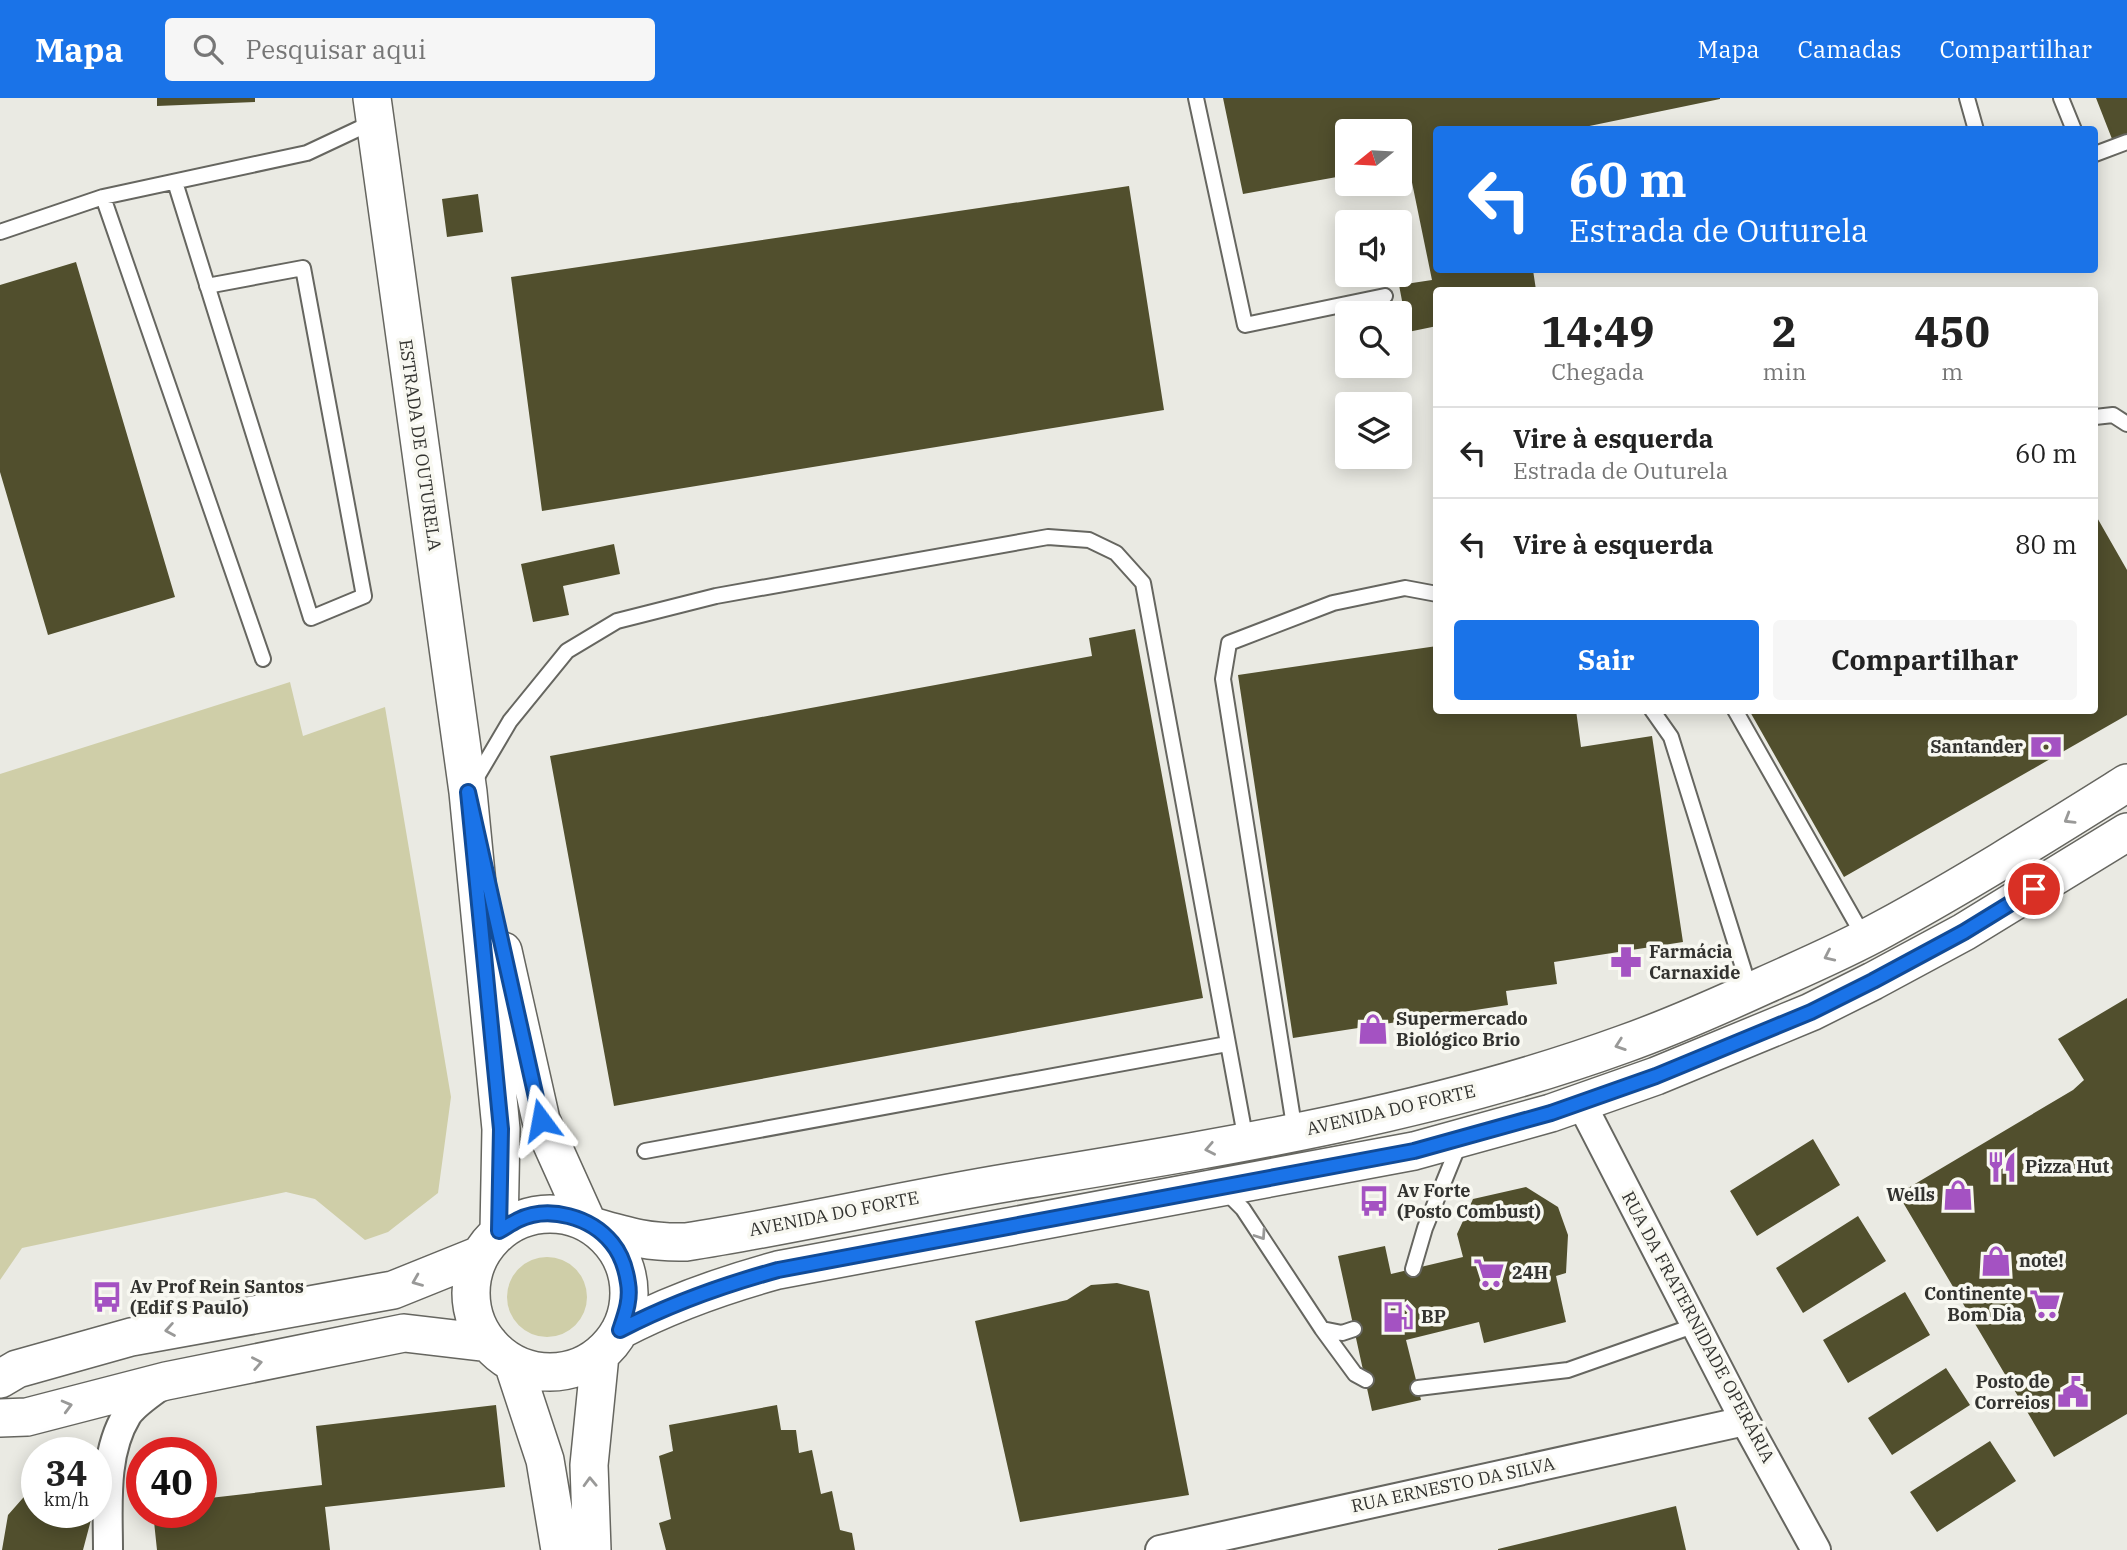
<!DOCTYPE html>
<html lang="pt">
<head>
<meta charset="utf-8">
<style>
	body { margin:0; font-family:"IBM Plex Serif",serif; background:#f6f6f6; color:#222; height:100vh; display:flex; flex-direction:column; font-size:26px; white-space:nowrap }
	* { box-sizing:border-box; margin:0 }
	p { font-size:23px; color:#767676 }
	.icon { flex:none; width:38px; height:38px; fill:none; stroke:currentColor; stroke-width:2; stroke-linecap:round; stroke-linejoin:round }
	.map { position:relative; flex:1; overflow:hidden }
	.side { position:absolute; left:1433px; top:189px; width:665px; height:427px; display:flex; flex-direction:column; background:#fff; border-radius:7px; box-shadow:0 4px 18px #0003 }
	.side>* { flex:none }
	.guide { position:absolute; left:1433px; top:28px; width:665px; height:147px; border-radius:7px; box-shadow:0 4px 18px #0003; background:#1a73e8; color:#fff; overflow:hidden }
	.needle { width:46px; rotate:252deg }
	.fabs { position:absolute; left:1335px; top:21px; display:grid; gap:14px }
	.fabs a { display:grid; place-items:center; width:77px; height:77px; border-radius:7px; background:#fff; box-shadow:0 4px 18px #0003; font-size:35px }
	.speed { position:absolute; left:21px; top:1339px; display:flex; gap:14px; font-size:35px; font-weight:700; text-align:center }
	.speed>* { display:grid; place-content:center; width:91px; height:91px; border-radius:50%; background:#fff; box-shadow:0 4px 18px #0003; line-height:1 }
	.speed small { font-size:18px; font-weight:400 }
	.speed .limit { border:10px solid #d22; background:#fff; color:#111 }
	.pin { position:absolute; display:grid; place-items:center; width:60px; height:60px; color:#fff; margin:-30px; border:4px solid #fff; border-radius:50%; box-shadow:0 2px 7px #0007 }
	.me { position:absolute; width:77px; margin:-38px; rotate:347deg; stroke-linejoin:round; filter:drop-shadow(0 0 5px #0008) }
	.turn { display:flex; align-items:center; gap:24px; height:147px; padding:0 21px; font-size:32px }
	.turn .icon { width:91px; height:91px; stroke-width:2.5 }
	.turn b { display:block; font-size:49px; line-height:60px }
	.eta { display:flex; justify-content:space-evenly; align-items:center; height:119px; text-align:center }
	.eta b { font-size:42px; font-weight:800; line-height:49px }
	.primary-button { display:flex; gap:14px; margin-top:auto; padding:14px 21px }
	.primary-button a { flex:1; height:80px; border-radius:7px; background:#1a73e8; color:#fff; font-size:28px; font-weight:800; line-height:80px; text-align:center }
	.primary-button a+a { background:#f6f6f6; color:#222 }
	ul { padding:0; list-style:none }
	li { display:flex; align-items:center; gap:21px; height:91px; padding:0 21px; border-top:2px solid #e0e0e0 }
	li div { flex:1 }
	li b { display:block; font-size:26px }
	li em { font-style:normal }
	header { display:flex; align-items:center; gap:42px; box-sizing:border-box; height:98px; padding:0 35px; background:#1a73e8; color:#fff }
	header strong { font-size:33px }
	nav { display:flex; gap:38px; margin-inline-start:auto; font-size:24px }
	.search { width:490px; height:63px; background:#f6f6f6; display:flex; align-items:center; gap:18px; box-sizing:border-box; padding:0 24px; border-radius:7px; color:#767676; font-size:26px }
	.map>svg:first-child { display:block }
</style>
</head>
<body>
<header>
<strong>Mapa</strong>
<div class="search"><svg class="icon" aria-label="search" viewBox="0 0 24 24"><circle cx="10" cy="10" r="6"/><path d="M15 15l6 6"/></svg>Pesquisar aqui</div>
<nav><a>Mapa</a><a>Camadas</a><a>Compartilhar</a></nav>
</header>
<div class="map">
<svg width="2127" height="1452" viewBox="0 0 2127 1452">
	<rect width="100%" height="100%" fill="#eaeae3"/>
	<!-- green -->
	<path fill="#cfcea8" d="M 290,584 L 303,638 L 385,609 L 451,999 L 438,1095 L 388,1134 L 365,1142 L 315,1101 L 286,1094 L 22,1150 L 0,1182 L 0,676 Z
		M507 1199a40 40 0 1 1 80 0a40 40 0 1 1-80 0Z"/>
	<!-- building -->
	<path fill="#514f2d" d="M 157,0 L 255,0 L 255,4 L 157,8 Z
		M 1223,0 L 1720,0 L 1720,1 L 1570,32 L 1437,32 L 1437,172 L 1533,172 L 1536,192 L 1437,192 L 1437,228 L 1408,234 L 1399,187 L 1432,182 L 1408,65 L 1400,67 L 1400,33 L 1348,33 L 1348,77 L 1243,96 Z
		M 2096,0 L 2127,0 L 2127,36 L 2112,41 Z
		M 1129,88 L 1164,312 L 542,413 L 511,179 Z
		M 478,96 L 483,134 L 447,139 L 442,101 Z
		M 76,164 L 175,499 L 48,537 L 0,374 L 0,187 Z
		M 2095,416 L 2127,472 L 2127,617 L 1844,779 L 1749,612 L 2095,612 Z
		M 614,446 L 620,476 L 563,488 L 569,517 L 533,524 L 521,466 Z
		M 1135,531 L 1203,900 L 614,1008 L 550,658 L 1092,558 L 1089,540 Z
		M 1437,548 L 1437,612 L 1576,612 L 1581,649 L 1652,638 L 1683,844 L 1554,864 L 1557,886 L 1506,893 L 1508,907 L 1293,940 L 1238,577 Z
		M 2127,900 L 2127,1316 L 2054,1359 L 1898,1096 L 2073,992 L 2084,982 L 2058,941 Z
		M 1813,1041 L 1840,1087 L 1757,1138 L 1730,1093 Z
		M 1526,1089 L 1558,1109 L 1568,1137 L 1566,1175 L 1556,1178 L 1566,1224 L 1484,1245 L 1479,1224 L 1406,1242 L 1421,1302 L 1372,1313 L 1338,1158 L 1385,1148 L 1391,1176 L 1463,1159 L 1457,1136 L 1473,1101 Z
		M 1858,1118 L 1886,1163 L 1803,1215 L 1776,1170 Z
		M 1117,1185 L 1149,1193 L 1189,1397 L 1020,1424 L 975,1223 L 1067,1202 L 1091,1187 Z
		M 1905,1194 L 1930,1237 L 1848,1285 L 1823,1242 Z
		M 1946,1270 L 1970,1307 L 1892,1357 L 1868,1320 Z
		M 496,1307 L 505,1389 L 325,1409 L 330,1452 L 157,1452 L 153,1414 L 201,1414 L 201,1401 L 322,1387 L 316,1328 Z
		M 777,1307 L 781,1332 L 796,1332 L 799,1355 L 812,1352 L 821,1396 L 832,1393 L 840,1432 L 852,1435 L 855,1452 L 666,1452 L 659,1425 L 671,1421 L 659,1358 L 673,1353 L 669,1327 Z
		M 1990,1343 L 2016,1383 L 1937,1434 L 1910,1394 Z
		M 37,1384 L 37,1414 L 87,1414 L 92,1418 L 83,1452 L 2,1452 L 8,1417 Z
		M 1676,1408 L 1686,1452 L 1498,1452 L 1498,1451 Z"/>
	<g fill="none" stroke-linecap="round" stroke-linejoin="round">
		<defs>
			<path id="service" d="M 1196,0 L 1245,227 L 1385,198
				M 1967,0 L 1976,32
				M 2061,0 L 2074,32
				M 2095,56 L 2127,44
				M 175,84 L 311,520 L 364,498 L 303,170 L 207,188
				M 103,99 L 263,561
				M 0,134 L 103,99 L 307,55 L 373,24
				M 2095,319 L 2113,317 L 2127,326
				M 1652,612 L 1671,639 L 1750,892
				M 1735,612 L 1864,839
				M 474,684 L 510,623 L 567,553 L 617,523 L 716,498 L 1048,439 L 1089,442 L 1116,455 L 1143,485 L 1246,1043
				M 1295,1034 L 1223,581 L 1229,545 L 1333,505 L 1405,490 L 1437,496
				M 645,1053 L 1227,946
				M 1222,1094 L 1227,1095 L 1243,1111 L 1322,1231 L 1342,1235 L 1354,1231
				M 1413,1171 L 1425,1130 L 1460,1044
				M 1322,1231 L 1355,1276 L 1366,1282
				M 1418,1290 L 1568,1272 L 1696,1227"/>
			<path id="minor" d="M 1581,1005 L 1745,1323 L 1816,1452
				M 108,1452 C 108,1408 103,1356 127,1317 C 134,1306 150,1296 160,1288
				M 1160,1452 L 1745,1323"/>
			<path id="tertiary" d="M 372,0 L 468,694 L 501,1031 L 499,1133
				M 503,853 L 541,1022 L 587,1124
				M471 1195a79 79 0 1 1 158 0a79 79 0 1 1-158 0Z
				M 595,1129 C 629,1139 651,1145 686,1144 C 795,1127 902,1102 1011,1084 C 1217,1050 1426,1018 1624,946 C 1672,929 1719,908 1765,887 C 1805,869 1845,852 1883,831 C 1966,786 2047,735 2127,685
				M 620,1232 C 670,1206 723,1187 778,1172 L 1414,1053 L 1551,1015 L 1656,978 L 1811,914 L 1873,883 L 1964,834 L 2127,734
				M 513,1265 L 545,1362 L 560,1452
				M 0,1281 L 17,1271 L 131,1239 L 393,1192 L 480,1157
				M 0,1320 L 27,1319 L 166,1283 L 404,1235 L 489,1245
				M 592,1452 L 589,1367 L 600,1257"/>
		</defs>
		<!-- service casing -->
		<use href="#service" stroke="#666660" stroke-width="18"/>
		<!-- minor casing -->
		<use href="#minor" stroke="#666660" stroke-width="32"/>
		<!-- tertiary casing -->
		<use href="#tertiary" stroke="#666660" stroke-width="40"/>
		<!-- service -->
		<use href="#service" stroke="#fff" stroke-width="14"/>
		<!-- minor -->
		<use href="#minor" stroke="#fff" stroke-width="28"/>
		<!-- tertiary -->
		<use href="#tertiary" stroke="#fff" stroke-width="37"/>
	</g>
	<!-- one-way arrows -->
	<defs><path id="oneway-chevron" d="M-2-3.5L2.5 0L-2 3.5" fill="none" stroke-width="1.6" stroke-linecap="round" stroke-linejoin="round" transform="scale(1.75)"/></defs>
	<g stroke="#999998">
		<use href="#oneway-chevron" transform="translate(2069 721) rotate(149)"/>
		<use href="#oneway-chevron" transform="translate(1829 858) rotate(155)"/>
		<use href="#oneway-chevron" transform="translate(1620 947) rotate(161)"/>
		<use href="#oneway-chevron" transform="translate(1210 1051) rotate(169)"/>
		<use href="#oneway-chevron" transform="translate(1261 1137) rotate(56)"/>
		<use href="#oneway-chevron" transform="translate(417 1183) rotate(158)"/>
		<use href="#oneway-chevron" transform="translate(170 1232) rotate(170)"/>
		<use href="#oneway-chevron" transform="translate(257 1265) rotate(-11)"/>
		<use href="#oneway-chevron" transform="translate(67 1308) rotate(-15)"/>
		<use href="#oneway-chevron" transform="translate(590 1384) rotate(-92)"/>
	</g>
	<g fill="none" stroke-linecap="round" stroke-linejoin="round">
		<defs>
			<path id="route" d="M 541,1022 L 468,694 L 501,1031 L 499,1133 C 506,1129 512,1125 518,1122 C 549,1107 591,1119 612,1145 C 621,1156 626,1171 628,1185 C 631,1202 625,1217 620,1232 C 670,1206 723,1187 778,1172 L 1414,1053 L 1551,1015 L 1656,978 L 1811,914 L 1873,883 L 1964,834 L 2034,791"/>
		</defs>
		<!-- route casing -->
		<use href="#route" stroke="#114b97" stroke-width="18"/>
		<!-- route -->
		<use href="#route" stroke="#1a73e8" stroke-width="12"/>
	</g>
	<!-- icons -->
	<defs>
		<symbol id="bank-bare" viewBox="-9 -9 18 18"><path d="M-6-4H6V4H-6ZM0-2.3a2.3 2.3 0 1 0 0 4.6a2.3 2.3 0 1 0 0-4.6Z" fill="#a452c2" stroke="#f8f8f1" stroke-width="2.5" paint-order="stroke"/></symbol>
		<symbol id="pharmacy-bare" viewBox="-9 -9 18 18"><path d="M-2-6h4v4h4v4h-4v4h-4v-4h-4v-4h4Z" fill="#a452c2" stroke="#f8f8f1" stroke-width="2.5" paint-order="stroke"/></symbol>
		<symbol id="shop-bare" viewBox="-9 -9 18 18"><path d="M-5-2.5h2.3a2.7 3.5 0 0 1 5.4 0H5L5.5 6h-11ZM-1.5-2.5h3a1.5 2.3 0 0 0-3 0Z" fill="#a452c2" stroke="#f8f8f1" stroke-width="2.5" paint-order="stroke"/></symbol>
		<symbol id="restaurant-bare" viewBox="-9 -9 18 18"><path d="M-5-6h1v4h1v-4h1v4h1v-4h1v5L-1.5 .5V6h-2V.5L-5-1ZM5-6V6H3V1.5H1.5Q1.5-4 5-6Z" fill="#a452c2" stroke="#f8f8f1" stroke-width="2.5" paint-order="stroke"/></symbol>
		<symbol id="bus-bare" viewBox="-9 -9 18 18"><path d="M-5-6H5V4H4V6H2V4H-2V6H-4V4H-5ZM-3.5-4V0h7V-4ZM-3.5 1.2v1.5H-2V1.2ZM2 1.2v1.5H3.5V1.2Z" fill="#a452c2" stroke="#f8f8f1" stroke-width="2.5" paint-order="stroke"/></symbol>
		<symbol id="supermarket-bare" viewBox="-9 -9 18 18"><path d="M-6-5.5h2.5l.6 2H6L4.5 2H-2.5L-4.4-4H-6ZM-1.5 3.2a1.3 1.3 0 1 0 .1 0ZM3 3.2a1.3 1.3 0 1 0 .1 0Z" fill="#a452c2" stroke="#f8f8f1" stroke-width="2.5" paint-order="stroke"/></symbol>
		<symbol id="fuel-bare" viewBox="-9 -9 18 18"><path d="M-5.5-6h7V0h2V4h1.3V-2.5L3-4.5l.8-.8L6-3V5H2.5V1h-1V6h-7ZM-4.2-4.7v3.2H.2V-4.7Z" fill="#a452c2" stroke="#f8f8f1" stroke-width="2.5" paint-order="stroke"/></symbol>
		<symbol id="civic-bare" viewBox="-9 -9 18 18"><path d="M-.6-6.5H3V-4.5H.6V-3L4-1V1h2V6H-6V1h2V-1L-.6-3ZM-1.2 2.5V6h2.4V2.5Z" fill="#a452c2" stroke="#f8f8f1" stroke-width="2.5" paint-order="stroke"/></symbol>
	</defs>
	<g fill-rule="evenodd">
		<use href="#bank-bare" x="2024" y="627" width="44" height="44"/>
		<use href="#pharmacy-bare" x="1604" y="842" width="44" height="44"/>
		<use href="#shop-bare" x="1351" y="909" width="44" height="44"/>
		<use href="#restaurant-bare" x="1980" y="1047" width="44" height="44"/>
		<use href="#shop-bare" x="1936" y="1075" width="44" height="44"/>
		<use href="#bus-bare" x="1352" y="1081" width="44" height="44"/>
		<use href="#shop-bare" x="1974" y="1141" width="44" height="44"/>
		<use href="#supermarket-bare" x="1467" y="1153" width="44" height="44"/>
		<use href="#bus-bare" x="85" y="1177" width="44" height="44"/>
		<use href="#supermarket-bare" x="2023" y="1184" width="44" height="44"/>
		<use href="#fuel-bare" x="1376" y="1197" width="44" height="44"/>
		<use href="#civic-bare" x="2051" y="1272" width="44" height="44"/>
	</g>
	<g text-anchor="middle" stroke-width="7" stroke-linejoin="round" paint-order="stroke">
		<!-- street labels -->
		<g font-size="18" fill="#333330" stroke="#f8f8f1">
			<text transform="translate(420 347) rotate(82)" y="6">ESTRADA DE OUTURELA</text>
			<text transform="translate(1391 1012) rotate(-13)" y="6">AVENIDA DO FORTE</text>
			<text transform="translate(834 1116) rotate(-11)" y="6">AVENIDA DO FORTE</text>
			<text transform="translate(1698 1229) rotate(62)" y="6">RUA DA FRATERNIDADE OPERÁRIA</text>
			<text transform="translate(1453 1387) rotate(-12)" y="6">RUA ERNESTO DA SILVA</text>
		</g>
		<!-- poi labels -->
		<g font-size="18" font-weight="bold" fill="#333330" stroke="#f8f8f1" text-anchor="start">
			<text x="2023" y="655" text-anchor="end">Santander</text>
			<text x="1649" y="860">Farmácia<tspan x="1649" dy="21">Carnaxide</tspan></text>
			<text x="1396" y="927">Supermercado<tspan x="1396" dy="21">Biológico Brio</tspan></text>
			<text x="2025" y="1075">Pizza Hut</text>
			<text x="1397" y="1099">Av Forte<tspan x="1397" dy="21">(Posto Combust)</tspan></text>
			<text x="1935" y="1103" text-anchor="end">Wells</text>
			<text x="2019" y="1169">note!</text>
			<text x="1512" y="1181">24H</text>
			<text x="130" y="1195">Av Prof Rein Santos<tspan x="130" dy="21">(Edif S Paulo)</tspan></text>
			<text x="2022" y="1202" text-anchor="end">Continente<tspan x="2022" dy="21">Bom Dia</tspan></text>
			<text x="1421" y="1225">BP</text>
			<text x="2050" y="1290" text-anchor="end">Posto de<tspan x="2050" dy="21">Correios</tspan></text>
		</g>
	</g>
</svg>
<div class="fabs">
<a><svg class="needle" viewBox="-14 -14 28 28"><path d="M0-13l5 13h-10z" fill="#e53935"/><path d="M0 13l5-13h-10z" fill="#767676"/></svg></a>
<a><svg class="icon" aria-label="sound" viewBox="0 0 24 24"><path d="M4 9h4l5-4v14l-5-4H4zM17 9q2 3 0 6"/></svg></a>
<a><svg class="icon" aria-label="search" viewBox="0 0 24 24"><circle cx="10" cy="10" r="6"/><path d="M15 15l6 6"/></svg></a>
<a><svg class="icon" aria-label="layers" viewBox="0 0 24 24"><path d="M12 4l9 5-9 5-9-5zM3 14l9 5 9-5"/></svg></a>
</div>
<div class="speed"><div>34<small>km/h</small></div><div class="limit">40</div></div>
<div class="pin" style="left:2034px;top:791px;background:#d93025"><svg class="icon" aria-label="arrive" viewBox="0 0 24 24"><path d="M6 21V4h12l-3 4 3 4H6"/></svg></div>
<svg class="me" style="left:541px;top:1022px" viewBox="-20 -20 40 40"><path d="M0-17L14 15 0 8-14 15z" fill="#1a73e8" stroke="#fff" stroke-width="4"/></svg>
<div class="guide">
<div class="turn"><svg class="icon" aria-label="left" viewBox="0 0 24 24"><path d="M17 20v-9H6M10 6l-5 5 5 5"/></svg><div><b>60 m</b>Estrada de Outurela</div></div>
</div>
<section class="side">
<div class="eta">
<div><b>14:49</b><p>Chegada</p></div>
<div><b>2</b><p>min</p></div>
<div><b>450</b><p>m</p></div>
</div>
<ul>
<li><svg class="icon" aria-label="left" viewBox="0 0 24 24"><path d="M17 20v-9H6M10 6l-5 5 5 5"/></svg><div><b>Vire à esquerda</b><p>Estrada de Outurela</p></div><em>60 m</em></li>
<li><svg class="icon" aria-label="left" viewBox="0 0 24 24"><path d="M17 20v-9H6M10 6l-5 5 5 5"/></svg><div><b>Vire à esquerda</b></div><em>80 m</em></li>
</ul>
<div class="primary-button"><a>Sair</a><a>Compartilhar</a></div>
</section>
</div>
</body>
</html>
